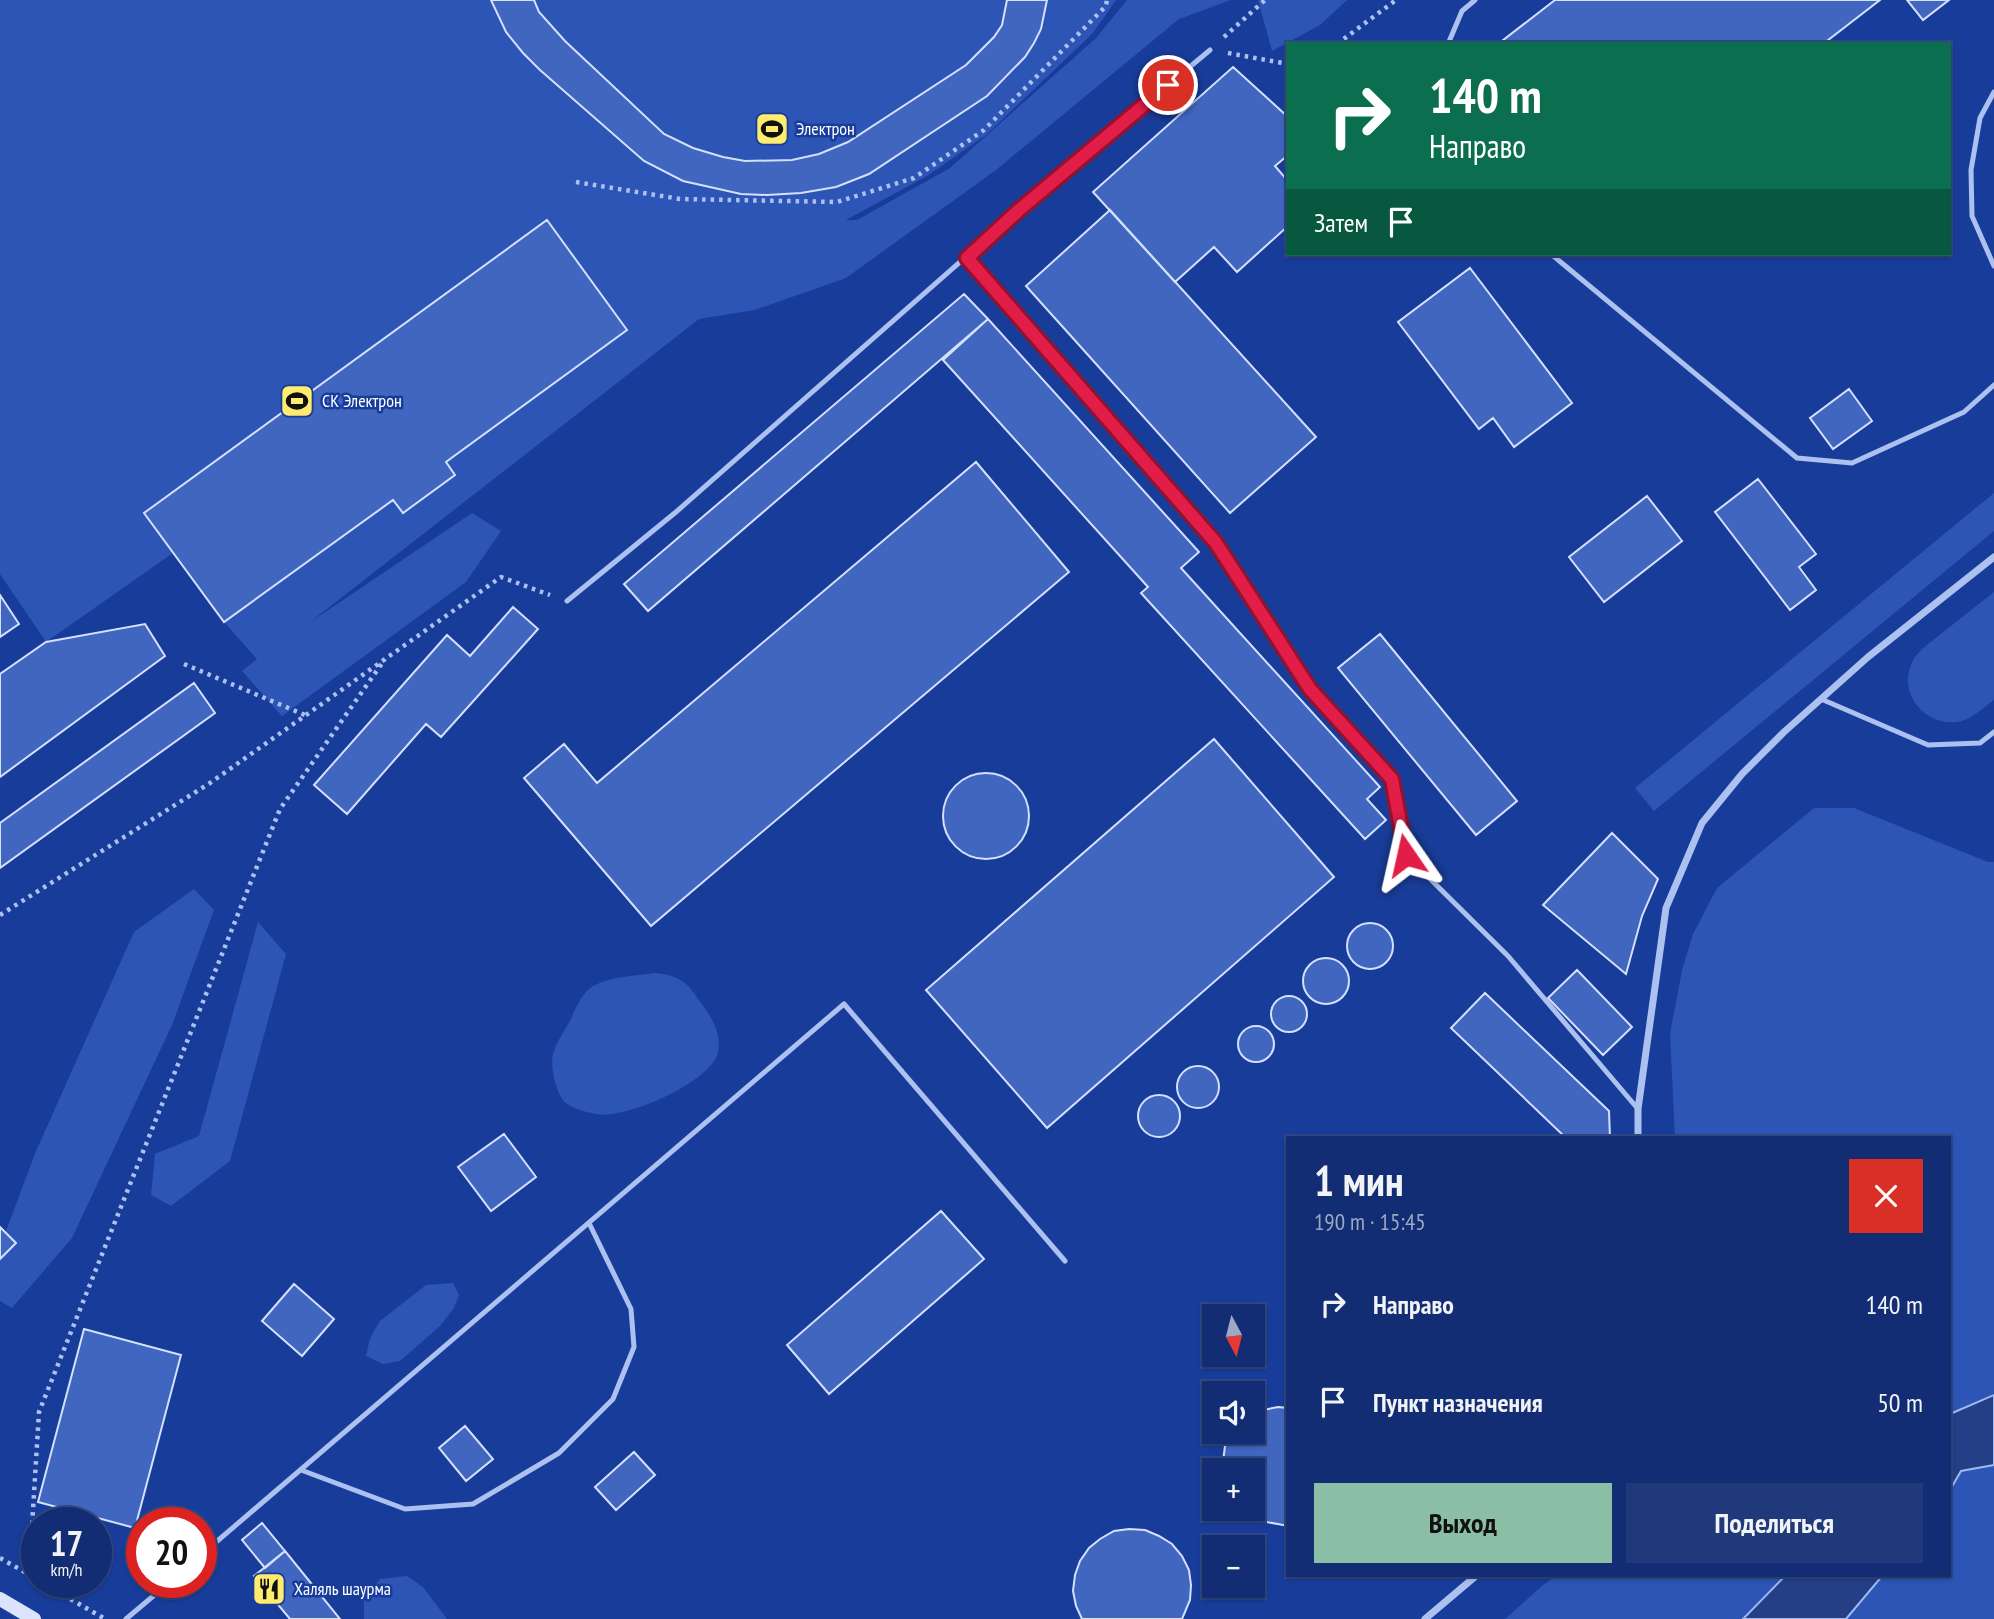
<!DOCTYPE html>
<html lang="ru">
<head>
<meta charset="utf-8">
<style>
	body { margin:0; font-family:"PT Sans Narrow",sans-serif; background:#1f397b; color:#f1f3f6; height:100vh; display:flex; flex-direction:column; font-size:26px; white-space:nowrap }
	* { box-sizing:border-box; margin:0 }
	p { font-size:23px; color:#9ca8c4 }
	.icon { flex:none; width:38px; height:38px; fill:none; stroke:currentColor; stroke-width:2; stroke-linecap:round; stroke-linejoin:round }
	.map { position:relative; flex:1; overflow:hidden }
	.panel { position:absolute; left:1286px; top:1136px; width:665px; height:441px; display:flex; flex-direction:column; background:#122d73; border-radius:0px; box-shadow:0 2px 5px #0004,0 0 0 2px #314985 }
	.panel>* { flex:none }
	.banner { position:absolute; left:1286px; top:42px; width:665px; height:214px; border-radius:0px; box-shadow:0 2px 5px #0004,0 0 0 2px #314985; background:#0b6e4f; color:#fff; overflow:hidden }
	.needle { width:46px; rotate:173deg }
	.buttons { position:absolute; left:1202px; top:1304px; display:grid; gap:14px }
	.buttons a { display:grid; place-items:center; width:63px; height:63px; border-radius:0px; background:#122d73; box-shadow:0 2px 5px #0004,0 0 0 2px #314985; font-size:35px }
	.speed { position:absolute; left:21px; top:1507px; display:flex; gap:14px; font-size:35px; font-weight:700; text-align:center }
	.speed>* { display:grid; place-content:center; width:91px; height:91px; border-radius:50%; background:#122d73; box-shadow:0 2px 5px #0004,0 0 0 2px #314985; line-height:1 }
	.speed small { font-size:18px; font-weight:400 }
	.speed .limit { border:10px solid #d22; background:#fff; color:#111 }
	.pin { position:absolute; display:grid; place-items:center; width:60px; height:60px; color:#fff; margin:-30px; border:4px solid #fff; border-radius:50%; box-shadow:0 2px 7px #0007 }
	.me { position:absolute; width:77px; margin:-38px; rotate:349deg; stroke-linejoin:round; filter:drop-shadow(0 0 5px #0008) }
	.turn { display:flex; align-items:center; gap:24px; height:147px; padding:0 28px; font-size:32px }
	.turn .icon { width:91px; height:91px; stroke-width:2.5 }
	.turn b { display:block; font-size:49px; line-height:60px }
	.then { display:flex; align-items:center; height:66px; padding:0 28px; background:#0003; gap:14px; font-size:26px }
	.round { display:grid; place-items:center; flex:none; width:74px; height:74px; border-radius:0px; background:#1f397b }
	.overview { display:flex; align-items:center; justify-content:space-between; height:119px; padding:0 28px }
	h1 { font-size:42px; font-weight:600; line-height:52px }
	.primary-button { display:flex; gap:14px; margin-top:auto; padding:14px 28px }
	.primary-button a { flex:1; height:80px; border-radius:0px; background:#8abfa5; color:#111; font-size:28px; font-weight:600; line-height:80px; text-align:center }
	.primary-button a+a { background:#1f397b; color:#f1f3f6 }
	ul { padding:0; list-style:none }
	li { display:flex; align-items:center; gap:21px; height:98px; padding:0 28px }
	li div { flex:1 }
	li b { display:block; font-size:26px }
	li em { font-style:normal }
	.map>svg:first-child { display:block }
</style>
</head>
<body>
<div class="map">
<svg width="1994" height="1619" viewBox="0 0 1994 1619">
	<rect width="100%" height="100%" fill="#183c99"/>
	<!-- green -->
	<path fill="#2c55b6" d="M 0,0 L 1116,0 L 1093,33 L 986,135 L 927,176 L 846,220 L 857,220 L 950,168 L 1096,38 L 1127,0 L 1231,0 L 1179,19 L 996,170 L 846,278 L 755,310 L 699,319 L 309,623 L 472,513 L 501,531 L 466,582 L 282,716 L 242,671 L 257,659 L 224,622 L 173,553 L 46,642 L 0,574 Z
		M 1258,0 L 1347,0 L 1320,25 L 1272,51 Z
		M 1994,493 L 1994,531 L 1654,811 L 1635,788 Z
		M 1994,592 L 1994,700 C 1984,707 1974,717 1962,721 C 1930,729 1898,698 1911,665 C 1914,656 1921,650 1928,644 Z
		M 1814,808 L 1854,808 L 1988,862 L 1994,862 L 1994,1395 L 1950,1414 L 1950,1138 L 1675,1138 L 1670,1034 L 1682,970 L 1693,934 L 1717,888 Z
		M 194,889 L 214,910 L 172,1025 L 72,1238 L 12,1308 L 0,1301 L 0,1242 L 3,1239 L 36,1151 L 134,932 Z
		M 258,922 L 286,954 L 230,1161 L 171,1206 L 151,1195 L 155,1154 L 199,1136 Z
		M 655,973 C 681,976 687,982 701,1003 C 711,1016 722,1034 718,1052 C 712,1082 625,1120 596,1114 C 586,1112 576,1110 567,1104 C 556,1096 550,1067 553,1054 C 556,1043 564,1031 570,1021 C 575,1009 582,993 593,986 C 612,976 634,976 655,973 Z
		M 453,1283 L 459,1295 L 454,1308 L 440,1326 L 400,1361 L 383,1364 L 366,1356 L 370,1338 L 380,1321 L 426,1285 Z
		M 1994,1465 L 1994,1619 L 1846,1619 L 1883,1575 L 1950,1575 L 1950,1490 L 1961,1471 Z
		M 1558,1575 L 1786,1575 L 1743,1619 L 1505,1619 L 1543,1585 Z
		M 407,1576 L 423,1587 L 447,1619 L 364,1619 L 364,1598 L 380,1579 Z"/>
	<!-- water -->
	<path fill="#243f86" stroke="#9fb9f3" stroke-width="2" d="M 1994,1395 L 1994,1465 L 1961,1471 L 1950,1490 L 1950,1414 Z
		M 1786,1575 L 1883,1575 L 1846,1619 L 1743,1619 Z"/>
	<!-- building -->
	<path fill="#4166c0" stroke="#d4e0fc" stroke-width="2" d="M 491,0 L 534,0 L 539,12 L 565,41 L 664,134 L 693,148 L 723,157 L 745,161 L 792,160 L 819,154 L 848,142 L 966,65 L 994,37 L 1002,25 L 1007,0 L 1047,0 L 1041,29 L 1034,43 L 1025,57 L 987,96 L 869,174 L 836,187 L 801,193 L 767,195 L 741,194 L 683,181 L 644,161 L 540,70 L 523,53 L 506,32 Z
		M 1555,0 L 1880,0 L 1823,44 L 1498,44 Z
		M 1907,0 L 1949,0 L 1923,20 Z
		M 1233,67 L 1288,117 L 1288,155 L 1275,166 L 1288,181 L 1288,226 L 1237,272 L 1214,247 L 1175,282 L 1093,192 Z
		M 1110,210 L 1316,437 L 1230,513 L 1026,286 Z
		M 547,220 L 627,330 L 446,462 L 455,475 L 403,513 L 393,500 L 224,622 L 144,513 Z
		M 1470,268 L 1572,403 L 1514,447 L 1493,418 L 1479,429 L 1398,322 Z
		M 964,294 L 988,319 L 648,611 L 624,584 Z
		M 988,319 L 1199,552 L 1181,568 L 1380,787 L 1367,799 L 1386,820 L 1365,839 L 1141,593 L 1148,587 L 943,360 Z
		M 1849,389 L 1872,421 L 1833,449 L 1810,418 Z
		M 976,462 L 1069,572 L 651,926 L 524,778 L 564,744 L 597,783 Z
		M 1758,479 L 1816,554 L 1799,567 L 1816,590 L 1790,610 L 1715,512 Z
		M 1647,496 L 1682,541 L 1604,602 L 1569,557 Z
		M 0,595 L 19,624 L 0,637 Z
		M 513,607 L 538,629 L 441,737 L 426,724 L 347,814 L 314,785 L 447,635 L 470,656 Z
		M 145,624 L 165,656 L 0,777 L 0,674 L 46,642 Z
		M 1380,634 L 1517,801 L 1476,835 L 1338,668 Z
		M 194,683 L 215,713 L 0,868 L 0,823 Z
		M 1214,739 L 1334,877 L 1047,1128 L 926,990 Z
		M943 816a43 43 0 1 1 86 0a43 43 0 1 1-86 0Z
		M 1612,833 L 1658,879 L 1642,916 L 1626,974 L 1543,905 Z
		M1347 946a23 23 0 1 1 46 0a23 23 0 1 1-46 0Z
		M1303 981a23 23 0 1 1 46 0a23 23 0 1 1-46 0Z
		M 1577,970 L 1632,1027 L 1603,1055 L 1548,998 Z
		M 1485,993 L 1609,1111 L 1610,1138 L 1566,1138 L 1451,1028 Z
		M1271 1014a18 18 0 1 1 36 0a18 18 0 1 1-36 0Z
		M1238 1044a18 18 0 1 1 36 0a18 18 0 1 1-36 0Z
		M1177 1087a21 21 0 1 1 42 0a21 21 0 1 1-42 0Z
		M1138 1116a21 21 0 1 1 42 0a21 21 0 1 1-42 0Z
		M 504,1134 L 536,1177 L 491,1211 L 458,1167 Z
		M 941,1211 L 984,1259 L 829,1394 L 787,1345 Z
		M 0,1227 L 16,1243 L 0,1259 Z
		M 294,1284 L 334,1319 L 302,1356 L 262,1321 Z
		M 84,1329 L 181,1355 L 135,1528 L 38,1502 Z
		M 1278,1407 L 1288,1408 L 1288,1525 L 1283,1525 L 1261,1521 L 1240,1508 L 1253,1508 L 1253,1470 L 1222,1469 L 1225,1446 L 1233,1432 L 1253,1432 L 1253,1414 L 1263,1410 Z
		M 465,1426 L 493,1459 L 466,1481 L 439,1448 Z
		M 634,1452 L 655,1475 L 616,1510 L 595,1487 Z
		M 262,1523 L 285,1551 L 265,1568 L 242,1540 Z
		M 1129,1529 L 1145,1530 L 1159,1536 L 1172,1544 L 1182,1556 L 1189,1570 L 1191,1585 L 1190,1600 L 1182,1619 L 1082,1619 L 1076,1606 L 1073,1591 L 1075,1575 L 1080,1561 L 1089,1548 L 1100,1539 L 1114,1531 Z
		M 285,1551 L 340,1619 L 290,1619 L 254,1576 Z"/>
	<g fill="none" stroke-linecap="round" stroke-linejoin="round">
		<!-- path -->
		<path stroke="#adc1f1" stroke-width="4.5" stroke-dasharray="3.5 5" stroke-linecap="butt" d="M 1224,37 L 1265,0
			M 1337,44 L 1396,0
			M 1228,53 L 1288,64
			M 576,182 L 680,199 L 837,202 L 914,178 L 984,130 L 1106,6 L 1107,0
			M 184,664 L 305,715
			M 0,915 L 210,783 L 501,577 L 550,595
			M 0,1558 L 37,1579
			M 29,1575 L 39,1412 L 280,809 L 385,659
			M 41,1582 L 105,1619"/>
		<!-- lane -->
		<path stroke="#adc1f1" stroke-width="5" d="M 1448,44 L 1462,11 L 1475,0
			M 1994,92 L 1980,118 L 1971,170 L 1972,216 L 1994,266
			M 1551,254 L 1797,458 L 1852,463 L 1964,412 L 1994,385
			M 967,258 L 1216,543 L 1310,689 L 1392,779 L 1406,855 L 1508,956 L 1638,1109
			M 567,601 L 676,512 L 1019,210 L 1210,50
			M 1821,699 L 1928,745 L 1980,743 L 1994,732
			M 301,1470 L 405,1509 L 473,1504 L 559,1453 L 613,1399 L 634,1347 L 631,1309 L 589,1223
			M 201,1555 L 844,1004 L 1065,1261
			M 126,1619 L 170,1582"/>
		<!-- street -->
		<path stroke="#adc1f1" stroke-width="7" d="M 1638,1138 L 1638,1109 L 1666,908 L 1702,823 L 1742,774 L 1784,732 L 1868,657 L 1994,557
			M 1425,1619 L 1477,1575"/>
		<!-- secondary -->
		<path stroke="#dbe4fc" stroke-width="14" d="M 0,1599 L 34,1619"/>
	</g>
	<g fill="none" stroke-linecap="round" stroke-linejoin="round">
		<defs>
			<path id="route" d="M 1168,85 L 1019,210 L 967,258 L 1216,543 L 1310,689 L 1392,779 L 1406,855"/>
		</defs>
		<!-- route casing -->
		<use href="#route" stroke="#92132f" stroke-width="18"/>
		<!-- route -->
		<use href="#route" stroke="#e11d48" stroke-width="12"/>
	</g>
	<!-- icons -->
	<defs>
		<symbol id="stadium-square" viewBox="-11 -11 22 22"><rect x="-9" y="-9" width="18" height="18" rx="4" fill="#ffeb6d" stroke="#183c99"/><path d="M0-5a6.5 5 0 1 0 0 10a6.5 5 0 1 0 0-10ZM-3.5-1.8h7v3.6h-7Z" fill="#111"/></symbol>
		<symbol id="restaurant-square" viewBox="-11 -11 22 22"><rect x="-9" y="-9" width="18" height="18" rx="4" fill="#ffeb6d" stroke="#183c99"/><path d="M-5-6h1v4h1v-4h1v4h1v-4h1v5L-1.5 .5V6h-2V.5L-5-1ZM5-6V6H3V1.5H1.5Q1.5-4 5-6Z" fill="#111"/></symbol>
	</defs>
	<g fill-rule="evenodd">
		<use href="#stadium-square" x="753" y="110" width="38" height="38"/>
		<use href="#stadium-square" x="278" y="382" width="38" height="38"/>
		<use href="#restaurant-square" x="250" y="1570" width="38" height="38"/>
	</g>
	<g text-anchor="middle" stroke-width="5" stroke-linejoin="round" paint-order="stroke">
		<!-- poi labels -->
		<g font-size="18" fill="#fff" stroke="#183c99" text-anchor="start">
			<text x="796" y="135">Электрон</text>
			<text x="322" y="407">СК Электрон</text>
			<text x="294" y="1595">Халяль шаурма</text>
		</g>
	</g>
</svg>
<div class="buttons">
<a><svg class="needle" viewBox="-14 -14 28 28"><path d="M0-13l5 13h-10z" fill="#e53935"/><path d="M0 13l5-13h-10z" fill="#9ca8c4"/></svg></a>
<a><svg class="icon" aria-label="sound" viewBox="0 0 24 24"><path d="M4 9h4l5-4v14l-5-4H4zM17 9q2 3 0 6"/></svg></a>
<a>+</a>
<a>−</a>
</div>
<div class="speed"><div>17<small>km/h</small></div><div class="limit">20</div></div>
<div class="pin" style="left:1168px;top:85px;background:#d93025"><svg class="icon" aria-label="arrive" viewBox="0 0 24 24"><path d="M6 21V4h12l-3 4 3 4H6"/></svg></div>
<svg class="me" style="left:1406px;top:855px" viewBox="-20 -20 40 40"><path d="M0-17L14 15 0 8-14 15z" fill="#e11d48" stroke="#fff" stroke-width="4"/></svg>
<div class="banner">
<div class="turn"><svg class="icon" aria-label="right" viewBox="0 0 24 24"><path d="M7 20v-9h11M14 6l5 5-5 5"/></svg><div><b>140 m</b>Направо</div></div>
<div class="then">Затем<svg class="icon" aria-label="arrive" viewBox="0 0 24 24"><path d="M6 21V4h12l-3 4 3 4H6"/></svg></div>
</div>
<section class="panel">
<div class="overview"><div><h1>1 мин</h1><p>190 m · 15:45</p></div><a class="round" style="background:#d93025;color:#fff"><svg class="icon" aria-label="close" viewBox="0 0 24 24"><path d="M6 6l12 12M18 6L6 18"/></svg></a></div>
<ul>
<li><svg class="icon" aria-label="right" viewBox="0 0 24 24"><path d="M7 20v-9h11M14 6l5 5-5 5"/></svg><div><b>Направо</b></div><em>140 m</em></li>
<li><svg class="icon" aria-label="arrive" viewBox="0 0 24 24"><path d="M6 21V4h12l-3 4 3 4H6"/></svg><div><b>Пункт назначения</b></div><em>50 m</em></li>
</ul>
<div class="primary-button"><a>Выход</a><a>Поделиться</a></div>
</section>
</div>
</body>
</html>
